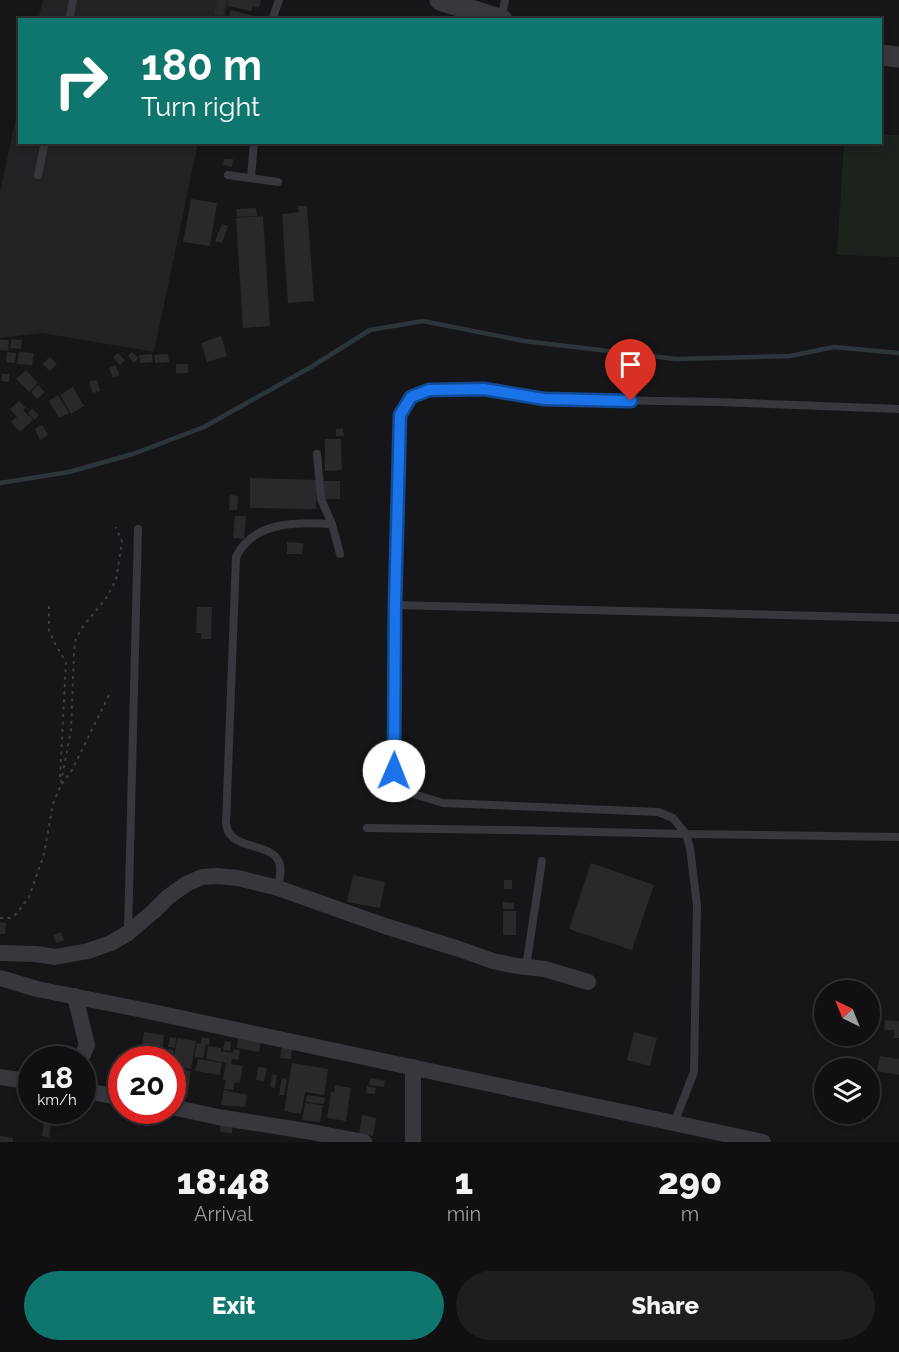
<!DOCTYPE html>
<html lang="en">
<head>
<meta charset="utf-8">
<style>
	body { margin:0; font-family:Raleway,sans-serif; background:#1e1e20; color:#f1f3f6; height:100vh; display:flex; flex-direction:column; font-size:22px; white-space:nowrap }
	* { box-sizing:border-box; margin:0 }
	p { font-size:20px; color:#9c9d9f }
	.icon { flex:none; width:33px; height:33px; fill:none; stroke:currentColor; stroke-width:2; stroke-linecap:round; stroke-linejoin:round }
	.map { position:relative; height:1142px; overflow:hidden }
	.sheet { display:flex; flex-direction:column; background:#101012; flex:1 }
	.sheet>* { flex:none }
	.hud { position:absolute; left:18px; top:18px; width:864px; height:126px; border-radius:0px; box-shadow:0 3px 9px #0003,0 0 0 2px #303032; background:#0f766e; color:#fff; overflow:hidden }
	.needle { width:39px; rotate:317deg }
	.fabs { position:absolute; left:814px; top:980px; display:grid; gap:12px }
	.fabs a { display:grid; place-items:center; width:66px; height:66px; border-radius:50%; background:#101012; box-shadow:0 3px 9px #0003,0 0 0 2px #303032; font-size:30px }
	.speed { position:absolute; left:18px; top:1046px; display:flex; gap:12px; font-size:30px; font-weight:700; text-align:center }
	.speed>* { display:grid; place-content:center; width:78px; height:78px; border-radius:50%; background:#101012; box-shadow:0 3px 9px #0003,0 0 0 2px #303032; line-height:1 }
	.speed small { font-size:15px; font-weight:400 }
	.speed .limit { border:9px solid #d22; background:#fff; color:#111 }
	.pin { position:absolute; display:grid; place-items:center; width:51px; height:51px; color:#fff; margin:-62px -26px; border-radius:50% 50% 50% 0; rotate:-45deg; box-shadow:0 0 6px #0007 }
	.pin .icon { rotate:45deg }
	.me { position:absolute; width:66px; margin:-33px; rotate:1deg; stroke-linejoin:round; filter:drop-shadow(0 0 4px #0008) }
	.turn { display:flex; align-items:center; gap:21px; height:126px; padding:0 24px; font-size:27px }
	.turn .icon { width:78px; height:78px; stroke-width:2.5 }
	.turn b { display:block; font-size:42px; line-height:51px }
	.eta { display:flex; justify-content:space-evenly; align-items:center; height:102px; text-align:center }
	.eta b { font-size:36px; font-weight:800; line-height:42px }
	.cta { display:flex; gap:12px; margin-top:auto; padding:12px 24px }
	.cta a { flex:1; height:69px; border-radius:36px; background:#0f766e; color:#fff; font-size:24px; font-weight:800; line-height:69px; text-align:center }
	.cta a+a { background:#1e1e20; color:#f1f3f6 }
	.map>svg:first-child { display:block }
</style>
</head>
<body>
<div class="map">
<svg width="899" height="1142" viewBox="0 0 899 1142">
	<rect width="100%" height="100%" fill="#161618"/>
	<!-- built -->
	<path fill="#222225" d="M 43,0 L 229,0 L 224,19 L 38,20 Z
		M 19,104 L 20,142 L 198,143 L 154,352 L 42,333 L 0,338 L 0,192 Z"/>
	<!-- green -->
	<path fill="#1c231d" d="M 881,135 L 899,135 L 899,257 L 837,255 L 844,143 L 880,142 Z"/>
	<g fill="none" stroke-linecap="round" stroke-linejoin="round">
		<!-- stream -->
		<path stroke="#2c353c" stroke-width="4.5" d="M 0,483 L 69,472 L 133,454 L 204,427 L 311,367 L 370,330 L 423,321 L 524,341 L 676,359 L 790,356 L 834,347 L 899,353"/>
	</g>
	<!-- building -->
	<path fill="#29292c" d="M 217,0 L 226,0 L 223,16 L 214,14 Z
		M 229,0 L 261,0 L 259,8 L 253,6 L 251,11 L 228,6 Z
		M 231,10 L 257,17 L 256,20 L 228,20 Z
		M 224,159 L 233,159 L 232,167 L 223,165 Z
		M 191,199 L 217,203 L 210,246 L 183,242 Z
		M 298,206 L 307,206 L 314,301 L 288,303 L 282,214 L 299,212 Z
		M 256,208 L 257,216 L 237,217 L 236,209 Z
		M 263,216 L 270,326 L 243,328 L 236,218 Z
		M 222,224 L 228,226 L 222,243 L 215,241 Z
		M 221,336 L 227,356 L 207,362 L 201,343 Z
		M 11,339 L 22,340 L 21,349 L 10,348 Z
		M 0,340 L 9,340 L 8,351 L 0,350 Z
		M 7,352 L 16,353 L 15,363 L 6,362 Z
		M 19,352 L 34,353 L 32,365 L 17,364 Z
		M 132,352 L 139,358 L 134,363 L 128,356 Z
		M 118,353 L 125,360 L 120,365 L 113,357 Z
		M 152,354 L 153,362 L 140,363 L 139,355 Z
		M 168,354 L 169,362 L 155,363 L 154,355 Z
		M 50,357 L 57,364 L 50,371 L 42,364 Z
		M 176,364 L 188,364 L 188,373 L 176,373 Z
		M 115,365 L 120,375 L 113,378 L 109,368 Z
		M 26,370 L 38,383 L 29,392 L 16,379 Z
		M 2,374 L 10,374 L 9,382 L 1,381 Z
		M 97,380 L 100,391 L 93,393 L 89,382 Z
		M 38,385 L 45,392 L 37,399 L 31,392 Z
		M 73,387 L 84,406 L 71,414 L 60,395 Z
		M 58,395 L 69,413 L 59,418 L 49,401 Z
		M 19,401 L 26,408 L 23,410 L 33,420 L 20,432 L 11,422 L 17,417 L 10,409 Z
		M 32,409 L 39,415 L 34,420 L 28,413 Z
		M 42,425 L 48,435 L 40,440 L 35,429 Z
		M 343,428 L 344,436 L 336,436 L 336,429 Z
		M 325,439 L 341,439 L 342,470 L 325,471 Z
		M 250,478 L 317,480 L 316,509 L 250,508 Z
		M 322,481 L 340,481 L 340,499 L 322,499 Z
		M 230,495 L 238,496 L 237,510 L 229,510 Z
		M 235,516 L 246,516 L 244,539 L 233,538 Z
		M 287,542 L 303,543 L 302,554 L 287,554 Z
		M 197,607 L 212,607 L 211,639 L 201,639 L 201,633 L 196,633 Z
		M 591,863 L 654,885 L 632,950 L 569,929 Z
		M 353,875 L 385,882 L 380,908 L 347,902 Z
		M 504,880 L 512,880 L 512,889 L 504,889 Z
		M 503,902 L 514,903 L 514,909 L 503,909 Z
		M 503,911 L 516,911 L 516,935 L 503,935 Z
		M 0,922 L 6,923 L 5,934 L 0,934 Z
		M 61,932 L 64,940 L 56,943 L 53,935 Z
		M 885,1020 L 899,1021 L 899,1038 L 894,1038 L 894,1030 L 884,1030 Z
		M 144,1032 L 164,1035 L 161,1059 L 140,1059 Z
		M 634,1032 L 657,1038 L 650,1066 L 627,1060 Z
		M 170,1037 L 176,1038 L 175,1048 L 168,1047 Z
		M 202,1037 L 210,1039 L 209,1045 L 206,1044 L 203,1058 L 194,1057 L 197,1043 L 201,1044 Z
		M 177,1038 L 196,1041 L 191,1069 L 173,1066 Z
		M 238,1038 L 261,1042 L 259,1052 L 237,1048 Z
		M 225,1041 L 231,1042 L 230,1051 L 223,1050 Z
		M 208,1046 L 221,1048 L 221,1051 L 233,1053 L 234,1049 L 240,1050 L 238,1060 L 232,1059 L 231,1064 L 243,1066 L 240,1083 L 235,1082 L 233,1090 L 224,1089 L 226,1080 L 223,1080 L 226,1063 L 206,1059 Z
		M 282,1046 L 292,1048 L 291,1059 L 280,1058 Z
		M 168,1049 L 174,1050 L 173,1059 L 167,1059 Z
		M 880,1056 L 899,1059 L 899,1075 L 877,1071 Z
		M 198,1059 L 222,1063 L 220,1075 L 195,1071 Z
		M 292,1063 L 328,1069 L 324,1095 L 305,1092 L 301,1114 L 284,1111 Z
		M 258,1067 L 267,1068 L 264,1081 L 256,1080 Z
		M 172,1068 L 191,1071 L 187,1098 L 172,1097 Z
		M 272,1074 L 277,1075 L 275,1088 L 270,1087 Z
		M 282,1078 L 287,1079 L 284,1095 L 279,1095 Z
		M 370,1078 L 385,1081 L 384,1087 L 369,1085 Z
		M 335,1085 L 351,1088 L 346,1121 L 327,1118 L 331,1092 L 334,1092 Z
		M 367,1086 L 376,1088 L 375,1094 L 366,1093 Z
		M 224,1090 L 247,1095 L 245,1107 L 221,1105 Z
		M 307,1095 L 325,1098 L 324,1104 L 306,1102 Z
		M 305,1103 L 323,1105 L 320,1122 L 302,1120 Z
		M 362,1115 L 376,1118 L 373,1136 L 359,1134 Z
		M 221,1121 L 233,1122 L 232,1133 L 220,1132 Z
		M 44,1122 L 51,1123 L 49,1137 L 42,1136 Z
		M 0,1136 L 13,1138 L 13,1142 L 0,1142 Z"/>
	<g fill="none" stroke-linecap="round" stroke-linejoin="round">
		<!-- path -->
		<path stroke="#3d3f44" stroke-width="2" stroke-dasharray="3 4.5" stroke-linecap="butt" d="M 49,606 L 49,630 L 55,644 L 66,662 L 60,778
			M 62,784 L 72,770 L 111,691
			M 0,918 L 10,918 L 17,913 L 29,897 L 44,854 L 53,804 L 60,787 L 71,730 L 74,652 L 76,638 L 84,625 L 105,600 L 116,580 L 122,542 L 116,527"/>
		<!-- service -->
		<path stroke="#37383d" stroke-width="8" d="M 501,19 L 505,0
			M 69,20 L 73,0
			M 272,20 L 279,0
			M 38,175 L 45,142
			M 228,175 L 278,182
			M 251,177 L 254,142
			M 317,454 L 321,499 L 332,524 L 340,554
			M 395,605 L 899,618
			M 367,828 L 504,830 L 686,834 L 899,837
			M 278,888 C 279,880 283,868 278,860 C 270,845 239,848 229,833 C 227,830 227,827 226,824 L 236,557 C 253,521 297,522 332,524
			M 128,932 L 138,529
			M 526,967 L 542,861
			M 674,1123 L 694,1072 L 697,906 L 690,848 L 686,834 L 673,818 L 658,812 L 443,803 L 417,795 L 403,787 L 394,771 L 395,605 L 400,415 L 411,397 L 429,390 L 484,389 L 544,399 L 717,402 L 899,409"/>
		<!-- minor -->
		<path stroke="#37383d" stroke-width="16" d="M 0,953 L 36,954 L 55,957 L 88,951 L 111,943 L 128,933 L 154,911 L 168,897 L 186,884 L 202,877 L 217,876 L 238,878 L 278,888 L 385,926 L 456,948 L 493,961 L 517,966 L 545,969 L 588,982
			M 0,978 L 37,989 L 138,1009 L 763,1142
			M 75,996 L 87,1045 L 81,1059
			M 0,1077 L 32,1082
			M 82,1090 L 122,1098
			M 172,1107 L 218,1117 L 306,1131 L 364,1142
			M 413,1142 L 413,1067"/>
		<!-- tertiary -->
		<path stroke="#37383d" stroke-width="21" d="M 440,0 L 502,20
			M 880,55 L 899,57"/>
	</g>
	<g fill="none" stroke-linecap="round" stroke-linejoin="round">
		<defs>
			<path id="route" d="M 394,771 L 395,605 L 400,415 L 411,397 L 429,390 L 484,389 L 544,399 L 631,401"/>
		</defs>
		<!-- route casing -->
		<use href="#route" stroke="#114b97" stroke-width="15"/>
		<!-- route -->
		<use href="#route" stroke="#1a73e8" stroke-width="10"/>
	</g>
</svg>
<div class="fabs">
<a><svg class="needle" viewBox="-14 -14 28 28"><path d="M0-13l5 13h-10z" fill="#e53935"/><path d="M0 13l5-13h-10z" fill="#9c9d9f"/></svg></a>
<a><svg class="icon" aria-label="layers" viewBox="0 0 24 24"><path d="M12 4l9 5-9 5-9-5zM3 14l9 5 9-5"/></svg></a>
</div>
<div class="speed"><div>18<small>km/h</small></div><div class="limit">20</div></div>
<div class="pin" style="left:631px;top:401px;background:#d93025"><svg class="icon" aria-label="arrive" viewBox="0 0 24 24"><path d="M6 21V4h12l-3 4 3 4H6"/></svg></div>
<svg class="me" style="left:394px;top:771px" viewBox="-20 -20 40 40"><circle r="19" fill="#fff"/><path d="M0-13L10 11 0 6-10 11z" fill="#1a73e8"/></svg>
<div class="hud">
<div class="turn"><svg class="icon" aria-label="right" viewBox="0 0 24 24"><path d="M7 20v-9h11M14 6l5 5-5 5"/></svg><div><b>180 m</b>Turn right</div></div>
</div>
</div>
<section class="sheet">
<div class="eta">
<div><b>18:48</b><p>Arrival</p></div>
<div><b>1</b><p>min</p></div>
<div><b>290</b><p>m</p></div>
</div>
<div class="cta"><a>Exit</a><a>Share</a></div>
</section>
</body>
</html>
